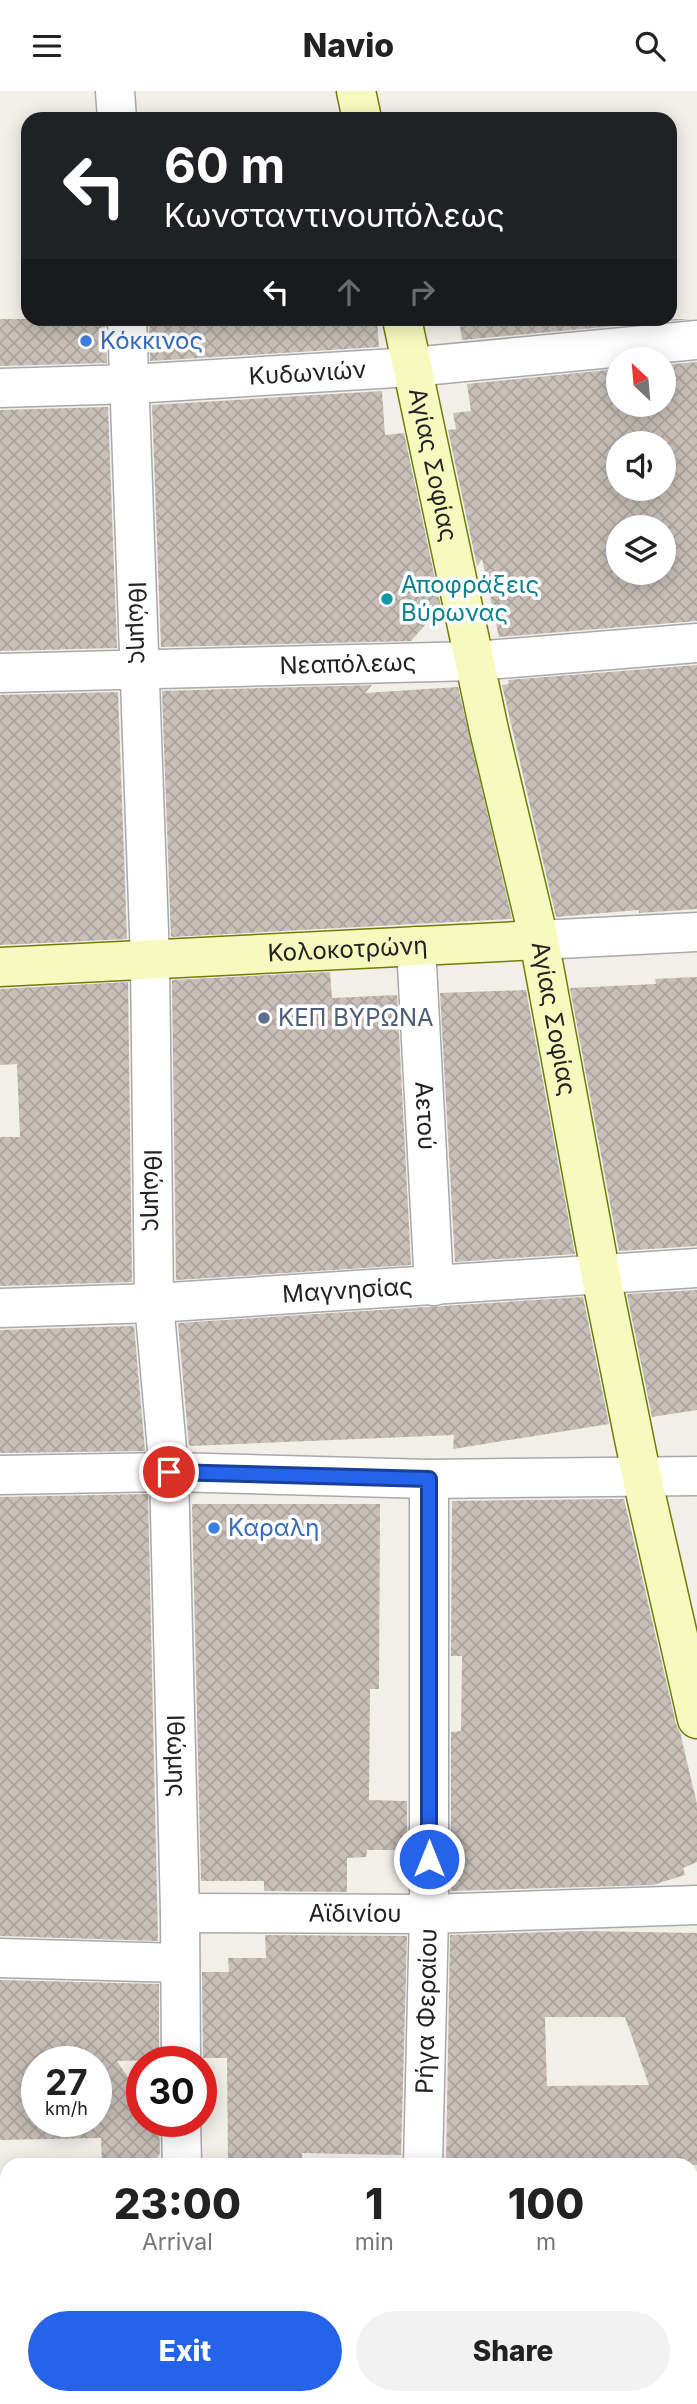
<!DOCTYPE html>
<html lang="en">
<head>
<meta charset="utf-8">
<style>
	body { margin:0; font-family:Inter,sans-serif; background:#f2f2f2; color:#222; height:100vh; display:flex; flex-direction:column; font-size:26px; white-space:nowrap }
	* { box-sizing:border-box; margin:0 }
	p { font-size:23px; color:#767676 }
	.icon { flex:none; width:38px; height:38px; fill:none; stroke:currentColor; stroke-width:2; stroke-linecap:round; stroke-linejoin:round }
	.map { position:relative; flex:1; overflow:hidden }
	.drawer { position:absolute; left:0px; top:2067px; width:698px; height:247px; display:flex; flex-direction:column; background:#fff; border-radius:21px 21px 0 0; box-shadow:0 4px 18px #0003 }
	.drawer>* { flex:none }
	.guide { position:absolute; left:21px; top:21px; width:656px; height:214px; border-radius:21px; box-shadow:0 4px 18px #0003; background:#202124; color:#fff; overflow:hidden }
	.needle { width:46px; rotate:334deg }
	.buttons { position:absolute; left:606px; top:256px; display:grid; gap:14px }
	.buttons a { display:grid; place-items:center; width:70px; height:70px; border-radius:50%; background:#fff; box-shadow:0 4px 18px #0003; font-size:35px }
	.speed { position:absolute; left:21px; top:1955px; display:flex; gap:14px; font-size:35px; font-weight:700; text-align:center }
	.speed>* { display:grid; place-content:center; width:91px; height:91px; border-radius:50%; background:#fff; box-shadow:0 4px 18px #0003; line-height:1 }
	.speed small { font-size:18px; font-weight:400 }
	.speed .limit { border:10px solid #d22; background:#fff; color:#111 }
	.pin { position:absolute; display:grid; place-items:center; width:60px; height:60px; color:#fff; margin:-30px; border:4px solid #fff; border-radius:50%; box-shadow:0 2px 7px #0007 }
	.me { position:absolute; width:77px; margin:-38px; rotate:0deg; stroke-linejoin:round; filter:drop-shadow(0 0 5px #0008) }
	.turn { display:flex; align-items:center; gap:24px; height:147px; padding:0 28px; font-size:32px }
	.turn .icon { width:91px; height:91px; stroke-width:2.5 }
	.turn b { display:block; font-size:49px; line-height:60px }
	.lanes { display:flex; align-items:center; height:66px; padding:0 28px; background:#0003; justify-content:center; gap:35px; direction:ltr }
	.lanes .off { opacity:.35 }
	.eta { display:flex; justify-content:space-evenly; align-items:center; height:119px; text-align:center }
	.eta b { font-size:42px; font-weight:800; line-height:49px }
	.primary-button { display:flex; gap:14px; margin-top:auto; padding:14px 28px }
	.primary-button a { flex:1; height:80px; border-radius:42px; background:#2563eb; color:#fff; font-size:28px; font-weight:800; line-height:80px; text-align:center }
	.primary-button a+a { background:#f2f2f2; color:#222 }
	header { display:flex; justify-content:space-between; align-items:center; height:91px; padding:0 28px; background:#fff; font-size:32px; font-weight:800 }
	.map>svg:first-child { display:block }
</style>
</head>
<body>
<header><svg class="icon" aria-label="menu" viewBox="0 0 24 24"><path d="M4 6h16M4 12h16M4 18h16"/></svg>Navio<svg class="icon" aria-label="search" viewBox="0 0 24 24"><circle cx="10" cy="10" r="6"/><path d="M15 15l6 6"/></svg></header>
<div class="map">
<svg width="697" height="2313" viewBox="0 0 697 2313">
	<defs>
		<pattern id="building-cross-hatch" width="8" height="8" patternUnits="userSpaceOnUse" patternTransform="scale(1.75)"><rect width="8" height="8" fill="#c7bfb8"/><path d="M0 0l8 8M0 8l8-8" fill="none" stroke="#aba49e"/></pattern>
	</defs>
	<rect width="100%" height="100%" fill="#f2efe9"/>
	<!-- education -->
	<path fill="#ffffe5" d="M 153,2307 L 337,2306 L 337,2307 L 336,2313 L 154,2313 Z"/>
	<!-- building -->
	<path fill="url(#building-cross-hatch)" fill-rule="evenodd" d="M 0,228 L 105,228 L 107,272 L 0,275 Z
		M 149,228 L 377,228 L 379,256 L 150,270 Z
		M 459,228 L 692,228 L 462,249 Z
		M 697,271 L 697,530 L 499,546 L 482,468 L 477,475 L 448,339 L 456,338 L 453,322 L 471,320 L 467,293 L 618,278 L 618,313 L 663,313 L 663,274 ZM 618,352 L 663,352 L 663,397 L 618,397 ZM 618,436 L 663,436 L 663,481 L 618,481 Z
		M 382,300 L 385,344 L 404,342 L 441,516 L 411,550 L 161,556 L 152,314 Z
		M 108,316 L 117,557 L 0,560 L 0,319 Z
		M 697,574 L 697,818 L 639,822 L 639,819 L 556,826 L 502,594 L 509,593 L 508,589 Z
		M 372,594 L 365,602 L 458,596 L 512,828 L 171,846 L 162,600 Z
		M 118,601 L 127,848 L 0,854 L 0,604 Z
		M 330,881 L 332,907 L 397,904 L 411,1174 L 176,1189 L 172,889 Z
		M 697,886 L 697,1155 L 619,1160 L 570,897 L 656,893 L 655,888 Z
		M 128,891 L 132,1191 L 0,1195 L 0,1046 L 20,1046 L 17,973 L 0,974 L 0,898 Z
		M 526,899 L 575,1163 L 455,1171 L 440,902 Z
		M 697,1199 L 697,1319 L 652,1326 L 627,1203 Z
		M 583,1206 L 609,1333 L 453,1358 L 454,1344 L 189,1355 L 178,1232 Z
		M 134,1235 L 145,1360 L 0,1362 L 0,1239 Z
		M 148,1403 L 158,1850 L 0,1845 L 0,1406 Z
		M 624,1408 L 676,1633 L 680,1641 L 697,1713 L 697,1771 L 683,1777 L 685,1784 L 653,1794 L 451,1800 L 451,1641 L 461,1640 L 462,1565 L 451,1565 L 452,1410 Z
		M 192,1413 L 380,1413 L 379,1598 L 370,1598 L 369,1709 L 407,1710 L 407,1759 L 367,1759 L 366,1766 L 347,1767 L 347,1801 L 264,1800 L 264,1790 L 201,1790 Z
		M 585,1840 L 697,1842 L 697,2074 L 658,2074 L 655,2068 L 557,2070 L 556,2074 L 446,2074 L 450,1844 ZM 545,1926 L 625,1926 L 649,1994 L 547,1995 Z
		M 265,1844 L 407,1845 L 401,2064 L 302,2062 L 302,2074 L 228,2074 L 227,1967 L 203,1967 L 202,1881 L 229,1881 L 228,1867 L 266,1867 Z
		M 0,1889 L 159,1893 L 159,1969 L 117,1970 L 142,2007 L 142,2030 L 157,2030 L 159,2033 L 160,2062 L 153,2074 L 102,2074 L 101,2047 L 0,2049 ZM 37,1970 L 96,1970 L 96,2030 L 37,2030 Z"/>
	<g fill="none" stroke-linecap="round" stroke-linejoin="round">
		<defs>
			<g id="street">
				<path d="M 115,0 L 117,28"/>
				<path id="s1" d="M 127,228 L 150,869 L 154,1212 L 169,1381 L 180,1822 L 181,1970"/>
				<path id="s2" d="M 0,297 L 131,293 L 412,276 L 697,249"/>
				<path id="s3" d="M 0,582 L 475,570 L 697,552"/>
				<path d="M 539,849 L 697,841"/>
				<path id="s4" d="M 416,855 L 434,1195"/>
				<path id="s5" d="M 0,1217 L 154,1212 L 697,1177"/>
				<path d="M 0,1384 L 169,1381 L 429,1388 L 697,1385"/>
				<path id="s6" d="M 180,1822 L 429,1823 L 697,1814"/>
				<path d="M 0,1867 L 180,1872"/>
				<path d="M 181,2030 L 182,2074"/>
				<path id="s7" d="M 423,2074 L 429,1823 L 429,1388"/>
				<path d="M 0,2225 L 7,2225"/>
				<path d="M 691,2227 L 697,2226"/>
				<path d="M 581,2313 L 583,2306"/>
			</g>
			<g id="secondary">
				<path d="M 356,0 L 362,28"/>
				<path id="s8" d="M 402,228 L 489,639 L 539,849 L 601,1185 L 642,1387 L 697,1628"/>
				<path id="s9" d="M 0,876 L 539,849"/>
			</g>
		</defs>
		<!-- street casing -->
		<use href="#street" stroke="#a9a9a9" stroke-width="41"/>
		<!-- secondary casing -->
		<use href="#secondary" stroke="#707d05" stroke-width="41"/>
		<!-- street -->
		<use href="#street" stroke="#fff" stroke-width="38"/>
		<!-- secondary -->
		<use href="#secondary" stroke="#f7fabf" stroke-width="38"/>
	</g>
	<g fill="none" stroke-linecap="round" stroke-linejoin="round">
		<defs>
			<path id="route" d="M 169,1381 L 429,1388 L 429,1768"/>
		</defs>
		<!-- route casing -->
		<use href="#route" stroke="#184099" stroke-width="18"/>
		<!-- route -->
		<use href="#route" stroke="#2563eb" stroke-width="12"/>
	</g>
	<!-- markers -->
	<g fill="#3f7fe0" stroke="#fff" stroke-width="2.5">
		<circle cx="86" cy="250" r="7"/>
		<circle cx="214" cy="1437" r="7"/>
	</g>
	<circle fill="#0f9aa8" stroke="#fff" stroke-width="2.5" cx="387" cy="508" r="7"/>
	<circle fill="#5c6f8a" stroke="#fff" stroke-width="2.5" cx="264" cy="927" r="7"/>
	<g text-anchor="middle" stroke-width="7" stroke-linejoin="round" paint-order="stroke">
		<!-- shop labels -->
		<g font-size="24" fill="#366cbe" stroke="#fff" text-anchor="start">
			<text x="100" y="258">Κόκκινος</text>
			<text x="228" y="1445">Καραλη</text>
		</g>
		<!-- street labels -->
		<g font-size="24" fill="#222" stroke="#fff">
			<text dy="8" stroke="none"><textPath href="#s2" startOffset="308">Κυδωνιών</textPath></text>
			<text dy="8" stroke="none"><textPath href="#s8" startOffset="149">Αγίας Σοφίας</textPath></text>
			<text dy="8" stroke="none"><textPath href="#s1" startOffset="304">Ιθώμης</textPath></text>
			<text dy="8" stroke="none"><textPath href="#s3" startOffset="348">Νεαπόλεως</textPath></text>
			<text dy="8" stroke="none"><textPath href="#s9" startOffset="348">Κολοκοτρώνη</textPath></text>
			<text dy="8" stroke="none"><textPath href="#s8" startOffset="716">Αγίας Σοφίας</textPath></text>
			<text dy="8" stroke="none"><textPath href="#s4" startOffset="170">Αετού</textPath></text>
			<text dy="8" stroke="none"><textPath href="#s1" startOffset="872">Ιθώμης</textPath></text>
			<text dy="8" stroke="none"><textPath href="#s5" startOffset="348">Μαγνησίας</textPath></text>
			<text dy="8" stroke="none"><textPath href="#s1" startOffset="1438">Ιθώμης</textPath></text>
			<text dy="8" stroke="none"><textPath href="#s6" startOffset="175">Αϊδινίου</textPath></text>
			<text dy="8" stroke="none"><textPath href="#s7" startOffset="154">Ρήγα Φεραίου</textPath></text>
		</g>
		<!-- culture labels -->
		<g font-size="24" fill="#0d838f" stroke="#fff" text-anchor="start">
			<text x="401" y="502">Αποφράξεις<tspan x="401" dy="28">Βύρωνας</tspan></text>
		</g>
		<!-- service labels -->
		<g font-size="24" fill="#4e5e75" stroke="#fff" text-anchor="start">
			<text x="278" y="935">ΚΕΠ ΒΥΡΩΝΑ</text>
		</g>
	</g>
</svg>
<div class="buttons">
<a><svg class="needle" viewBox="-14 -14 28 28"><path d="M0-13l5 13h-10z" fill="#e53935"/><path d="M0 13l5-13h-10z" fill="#767676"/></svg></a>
<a><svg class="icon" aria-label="sound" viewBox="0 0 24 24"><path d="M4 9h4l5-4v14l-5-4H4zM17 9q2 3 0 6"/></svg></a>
<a><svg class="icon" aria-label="layers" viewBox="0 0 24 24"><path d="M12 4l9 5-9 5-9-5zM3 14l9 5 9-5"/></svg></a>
</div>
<div class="speed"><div>27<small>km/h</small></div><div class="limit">30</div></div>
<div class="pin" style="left:169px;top:1381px;background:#d93025"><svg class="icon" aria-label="arrive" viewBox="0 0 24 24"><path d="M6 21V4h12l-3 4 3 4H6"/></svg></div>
<svg class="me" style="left:429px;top:1768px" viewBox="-20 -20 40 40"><circle r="17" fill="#2563eb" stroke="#fff" stroke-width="3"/><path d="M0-11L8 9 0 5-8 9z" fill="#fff"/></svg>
<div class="guide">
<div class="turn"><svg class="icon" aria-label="left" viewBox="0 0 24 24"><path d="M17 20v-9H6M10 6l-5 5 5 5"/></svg><div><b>60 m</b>Κωνσταντινουπόλεως</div></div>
<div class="lanes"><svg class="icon" aria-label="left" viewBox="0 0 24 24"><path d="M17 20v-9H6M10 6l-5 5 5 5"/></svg><svg class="icon off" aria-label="ahead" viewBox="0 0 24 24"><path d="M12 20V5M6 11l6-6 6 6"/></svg><svg class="icon off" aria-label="right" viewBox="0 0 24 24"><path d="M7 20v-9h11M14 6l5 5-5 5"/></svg></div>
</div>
<section class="drawer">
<div class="eta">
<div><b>23:00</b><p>Arrival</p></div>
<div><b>1</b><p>min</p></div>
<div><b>100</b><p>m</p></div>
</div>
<div class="primary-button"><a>Exit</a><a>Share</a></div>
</section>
</div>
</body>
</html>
